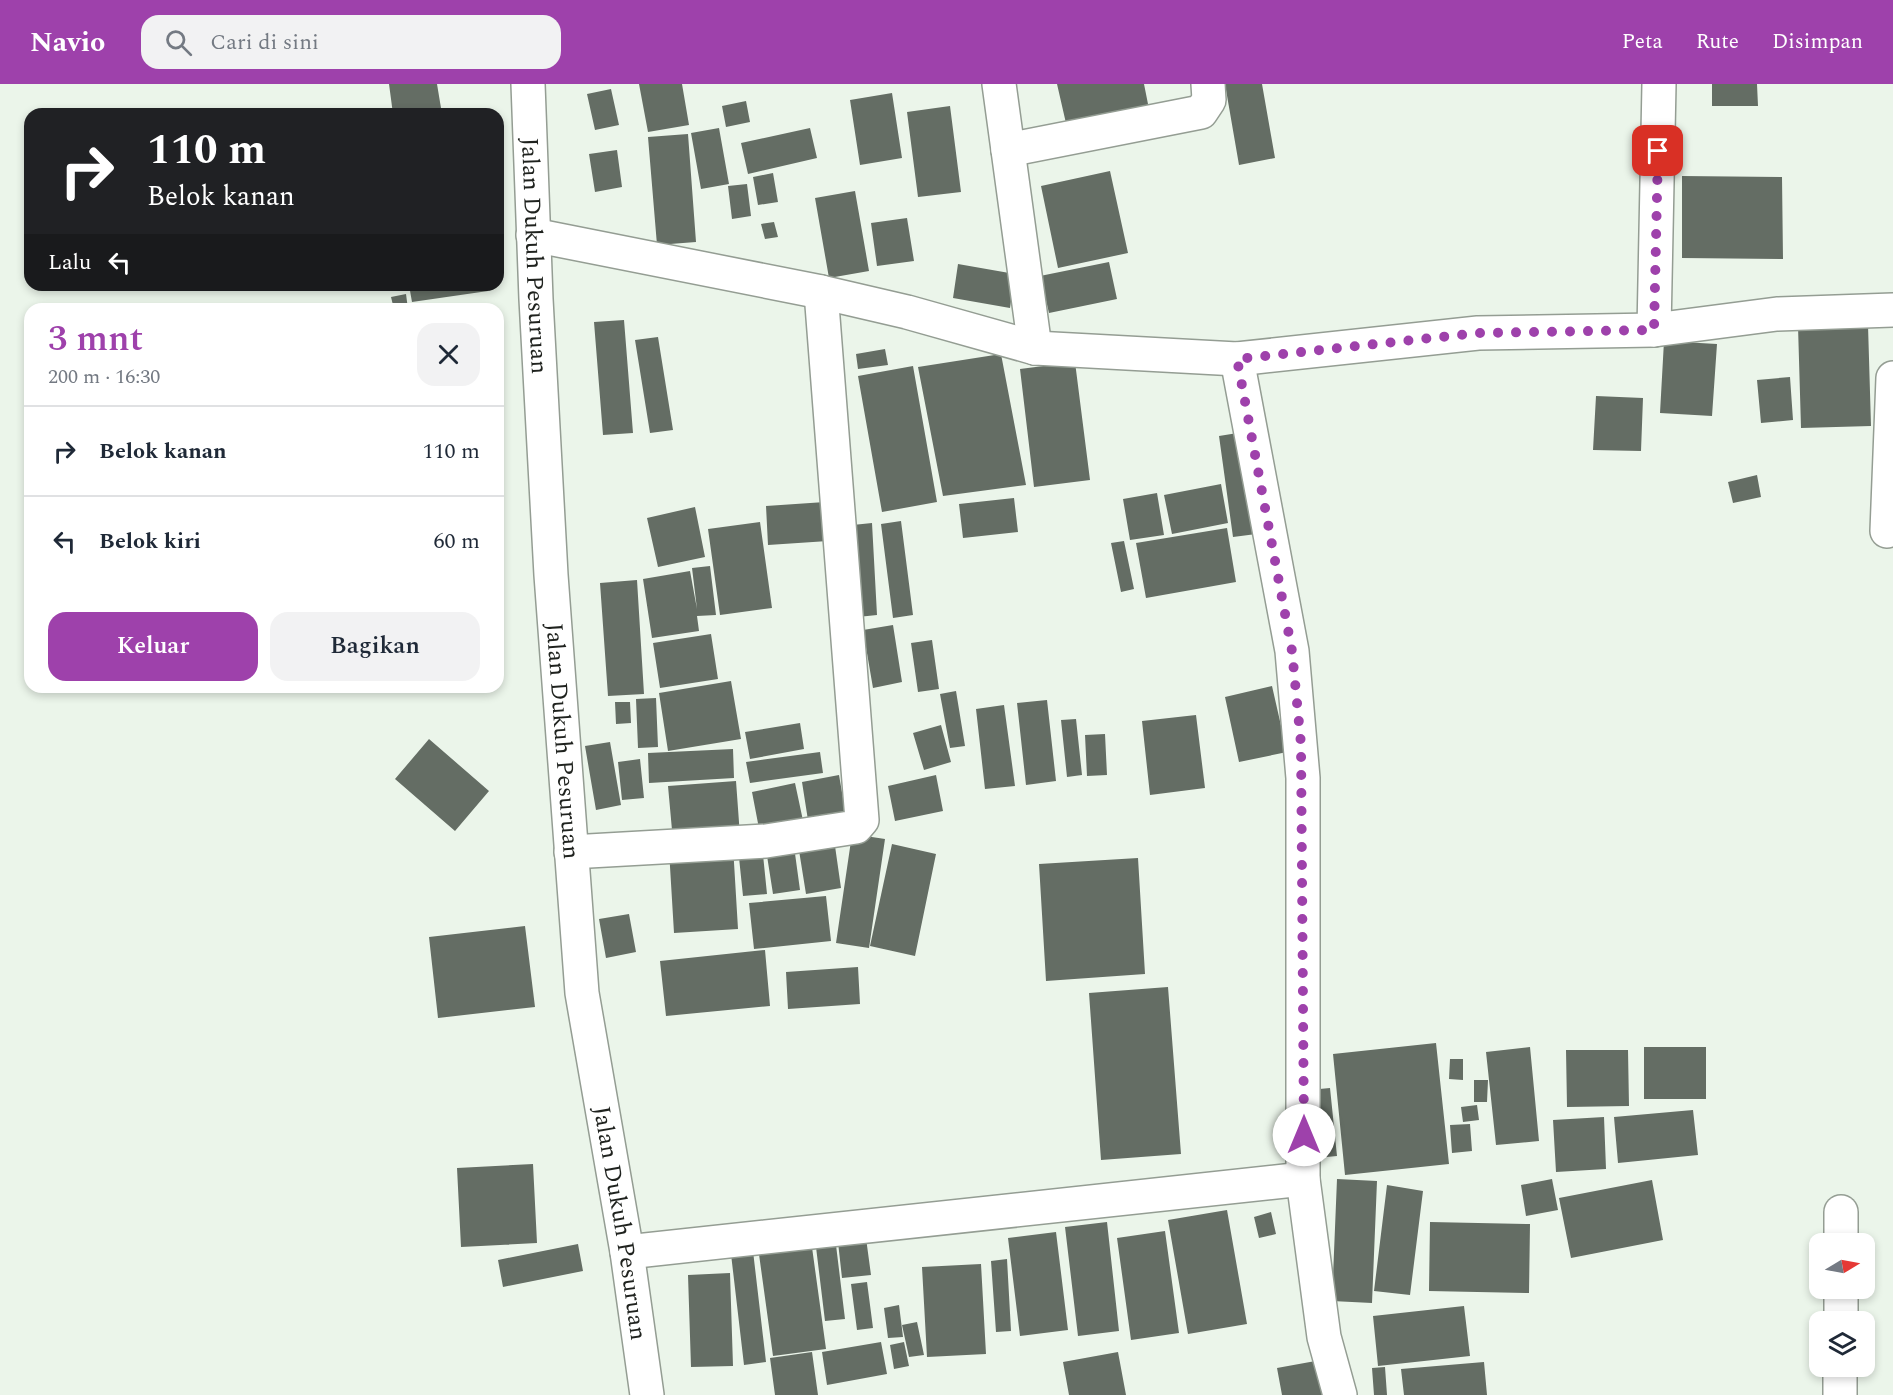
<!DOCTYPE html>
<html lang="id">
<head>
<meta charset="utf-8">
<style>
	body { margin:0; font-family:Spectral,serif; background:#f2f2f3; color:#1f2937; height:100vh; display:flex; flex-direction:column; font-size:22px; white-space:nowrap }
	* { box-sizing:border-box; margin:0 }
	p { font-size:20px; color:#747a83 }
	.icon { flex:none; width:33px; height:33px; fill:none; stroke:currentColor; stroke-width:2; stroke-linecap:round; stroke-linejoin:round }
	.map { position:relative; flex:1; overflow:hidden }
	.panel { position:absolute; left:24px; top:219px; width:480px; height:390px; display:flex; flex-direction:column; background:#fff; border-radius:18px; box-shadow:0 3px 9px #0003 }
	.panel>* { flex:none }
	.top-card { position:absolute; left:24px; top:24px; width:480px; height:183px; border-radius:18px; box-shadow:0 3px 9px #0003; background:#202124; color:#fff; overflow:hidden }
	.needle { width:39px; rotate:80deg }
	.fabs { position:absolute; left:1809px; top:1149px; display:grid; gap:12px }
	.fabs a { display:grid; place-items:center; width:66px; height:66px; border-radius:12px; background:#fff; box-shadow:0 3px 9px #0003; font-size:30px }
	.pin { position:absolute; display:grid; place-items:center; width:51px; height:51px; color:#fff; margin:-26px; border-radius:12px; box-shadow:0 3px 9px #0006 }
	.me { position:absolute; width:66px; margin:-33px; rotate:0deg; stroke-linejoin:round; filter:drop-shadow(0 0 4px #0008) }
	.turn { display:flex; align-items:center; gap:21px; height:126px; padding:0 24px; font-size:27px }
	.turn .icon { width:78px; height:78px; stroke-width:2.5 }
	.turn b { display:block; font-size:42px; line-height:51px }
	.then { display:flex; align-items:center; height:57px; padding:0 24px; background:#0003; gap:12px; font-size:22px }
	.round { display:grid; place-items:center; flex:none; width:63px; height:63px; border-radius:18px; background:#f2f2f3 }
	.overview { display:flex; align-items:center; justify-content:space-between; height:102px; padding:0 24px }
	h1 { font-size:36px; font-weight:600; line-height:45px; color:#9e41ab }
	.primary-button { display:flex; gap:12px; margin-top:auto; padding:12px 24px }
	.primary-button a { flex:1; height:69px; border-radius:18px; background:#9e41ab; color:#fff; font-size:24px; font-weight:600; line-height:69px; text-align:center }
	.primary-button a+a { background:#f2f2f3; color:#1f2937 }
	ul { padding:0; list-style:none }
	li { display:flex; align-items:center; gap:18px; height:90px; padding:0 24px; border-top:2px solid #e0e1e3 }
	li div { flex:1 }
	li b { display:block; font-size:22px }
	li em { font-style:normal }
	header { display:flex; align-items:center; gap:36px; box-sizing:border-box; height:84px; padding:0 30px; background:#9e41ab; color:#fff }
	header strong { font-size:28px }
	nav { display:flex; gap:33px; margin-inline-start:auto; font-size:21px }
	.search { width:420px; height:54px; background:#f2f2f3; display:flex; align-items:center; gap:15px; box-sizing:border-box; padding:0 21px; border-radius:18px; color:#747a83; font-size:22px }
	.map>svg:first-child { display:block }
</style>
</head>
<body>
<header>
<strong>Navio</strong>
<div class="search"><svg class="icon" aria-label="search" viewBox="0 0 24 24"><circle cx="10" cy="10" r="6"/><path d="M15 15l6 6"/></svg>Cari di sini</div>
<nav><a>Peta</a><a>Rute</a><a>Disimpan</a></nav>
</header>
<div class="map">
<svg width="1893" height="1311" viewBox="0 0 1893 1311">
	<rect width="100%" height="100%" fill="#ebf5ea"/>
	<!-- building -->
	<path fill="#646d64" d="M 389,0 L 437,0 L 442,30 L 393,30 Z
		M 639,0 L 682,0 L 689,41 L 648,48 Z
		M 1057,0 L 1144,0 L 1150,30 L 1068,48 Z
		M 1225,0 L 1262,0 L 1275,74 L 1239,81 Z
		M 1712,0 L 1757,0 L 1758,22 L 1712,22 Z
		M 611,5 L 619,41 L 595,46 L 587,10 Z
		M 892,9 L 902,74 L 860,81 L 850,16 Z
		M 746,17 L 750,38 L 726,43 L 722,22 Z
		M 950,22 L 961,108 L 918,113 L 907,28 Z
		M 719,44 L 729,100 L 701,105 L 691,49 Z
		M 810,44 L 817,74 L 748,90 L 741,59 Z
		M 688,50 L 696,158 L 657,161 L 648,53 Z
		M 617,66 L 622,103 L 595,108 L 589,70 Z
		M 1110,87 L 1128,169 L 1058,184 L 1041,102 Z
		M 773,89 L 778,118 L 758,121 L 753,93 Z
		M 1682,92 L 1782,93 L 1783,175 L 1682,174 Z
		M 747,100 L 751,132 L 732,135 L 728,102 Z
		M 855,107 L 869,187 L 829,194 L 815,114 Z
		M 907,134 L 914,177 L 877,182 L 871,139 Z
		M 774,138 L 778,153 L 765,155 L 761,140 Z
		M 1109,178 L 1117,215 L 1049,229 L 1040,192 Z
		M 958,180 L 1015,190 L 1010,224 L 953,214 Z
		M 409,201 L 487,201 L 488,207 L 412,218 Z
		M 406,210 L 408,225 L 394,225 L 391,213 Z
		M 624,236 L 633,349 L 603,351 L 594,238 Z
		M 1868,241 L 1871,342 L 1801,344 L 1798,242 Z
		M 658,253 L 673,346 L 650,349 L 635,256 Z
		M 1664,257 L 1717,260 L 1712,332 L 1660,329 Z
		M 885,265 L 888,281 L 858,285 L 856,270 Z
		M 1001,270 L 1026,401 L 943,412 L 918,283 Z
		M 1075,278 L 1090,396 L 1034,403 L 1020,285 Z
		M 913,282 L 937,418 L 882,428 L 858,292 Z
		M 1790,293 L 1793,336 L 1761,339 L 1757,296 Z
		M 1596,312 L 1643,314 L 1641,367 L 1593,366 Z
		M 1250,347 L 1264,449 L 1233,453 L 1219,352 Z
		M 1757,391 L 1761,413 L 1733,419 L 1728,398 Z
		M 1221,400 L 1228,439 L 1172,450 L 1164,411 Z
		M 1157,409 L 1164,451 L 1130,456 L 1123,415 Z
		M 1014,414 L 1018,448 L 963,454 L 959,420 Z
		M 825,418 L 828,457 L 768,461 L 766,422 Z
		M 695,423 L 705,473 L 658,483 L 647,434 Z
		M 901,437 L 913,531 L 893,534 L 881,440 Z
		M 760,438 L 772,524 L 720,531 L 708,445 Z
		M 872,439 L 877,531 L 848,534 L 843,442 Z
		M 1227,444 L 1236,498 L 1146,514 L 1136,459 Z
		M 1124,457 L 1134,505 L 1121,508 L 1111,459 Z
		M 710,482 L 716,531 L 697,532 L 699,547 L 652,554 L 643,495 L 690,487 L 697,525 L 692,484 Z
		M 637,496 L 644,610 L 608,612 L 600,499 Z
		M 893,541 L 902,598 L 873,604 L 863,546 Z
		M 711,550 L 718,595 L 660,604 L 653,559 Z
		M 932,556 L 939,605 L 918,608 L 911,559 Z
		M 731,597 L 741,655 L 668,667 L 659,609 Z
		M 1272,602 L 1287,668 L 1239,678 L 1225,613 Z
		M 956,607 L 965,662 L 950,664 L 940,610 Z
		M 656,614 L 658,663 L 638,664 L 636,615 Z
		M 1047,616 L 1056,697 L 1026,701 L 1017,619 Z
		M 615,618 L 630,618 L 631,639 L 616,640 Z
		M 1004,621 L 1015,702 L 985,705 L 976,625 Z
		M 1196,631 L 1205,704 L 1150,711 L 1142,637 Z
		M 1076,635 L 1082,691 L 1067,693 L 1061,636 Z
		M 800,639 L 804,665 L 750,675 L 745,648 Z
		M 941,641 L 951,678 L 924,686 L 913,649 Z
		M 1105,650 L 1107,691 L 1087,692 L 1085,651 Z
		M 429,655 L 489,707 L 455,747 L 395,695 Z
		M 610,658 L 621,721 L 596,726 L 585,662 Z
		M 733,665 L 734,694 L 649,699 L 648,669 Z
		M 820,668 L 823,689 L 750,699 L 746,678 Z
		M 640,675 L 644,714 L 622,716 L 618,678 Z
		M 839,691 L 848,743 L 810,749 L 802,698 Z
		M 936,691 L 943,727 L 895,737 L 888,702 Z
		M 736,697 L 740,752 L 673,757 L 668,702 Z
		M 795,699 L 805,746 L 761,755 L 752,708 Z
		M 833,748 L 841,804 L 806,810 L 797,754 Z
		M 852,750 L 885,755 L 869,864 L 836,859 Z
		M 793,755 L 800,806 L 773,810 L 765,759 Z
		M 892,760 L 936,770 L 915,872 L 870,862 Z
		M 762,761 L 767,810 L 743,812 L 738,764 Z
		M 733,762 L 738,845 L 674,849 L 669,766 Z
		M 1138,774 L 1145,890 L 1046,897 L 1039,780 Z
		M 826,812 L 831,857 L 754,865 L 749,819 Z
		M 629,830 L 636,868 L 606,874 L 599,835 Z
		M 525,842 L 535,923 L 438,934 L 429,853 Z
		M 765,866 L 770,922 L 666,932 L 660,877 Z
		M 858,883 L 860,920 L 788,925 L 786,888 Z
		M 1168,903 L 1181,1070 L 1101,1076 L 1089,909 Z
		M 1436,959 L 1449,1080 L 1345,1091 L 1333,970 Z
		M 1530,963 L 1539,1057 L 1496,1061 L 1486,968 Z
		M 1644,963 L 1706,963 L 1706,1015 L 1644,1015 Z
		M 1566,966 L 1628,966 L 1629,1022 L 1567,1023 Z
		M 1450,975 L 1463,975 L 1463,996 L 1449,995 Z
		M 1474,996 L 1488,996 L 1487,1018 L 1474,1018 Z
		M 1330,1004 L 1337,1072 L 1316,1074 L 1309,1006 Z
		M 1477,1021 L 1479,1036 L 1463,1038 L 1461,1023 Z
		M 1693,1026 L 1698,1071 L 1618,1079 L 1614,1033 Z
		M 1604,1033 L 1606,1085 L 1556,1088 L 1553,1036 Z
		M 1470,1040 L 1472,1067 L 1452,1069 L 1450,1041 Z
		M 533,1080 L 537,1159 L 461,1163 L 457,1084 Z
		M 1337,1095 L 1377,1097 L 1372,1219 L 1332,1217 Z
		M 1552,1095 L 1558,1126 L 1526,1132 L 1521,1101 Z
		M 1652,1096 L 1663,1156 L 1571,1174 L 1559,1114 Z
		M 1387,1101 L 1423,1107 L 1410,1211 L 1374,1207 Z
		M 1227,1126 L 1247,1240 L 1188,1250 L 1168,1136 Z
		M 1271,1128 L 1276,1150 L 1259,1154 L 1254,1133 Z
		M 1107,1138 L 1119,1247 L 1078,1252 L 1065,1143 Z
		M 1430,1138 L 1530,1140 L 1529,1209 L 1429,1207 Z
		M 1165,1147 L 1179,1249 L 1131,1256 L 1117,1154 Z
		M 1056,1148 L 1068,1246 L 1020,1252 L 1008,1154 Z
		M 866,1154 L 871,1191 L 842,1194 L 838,1158 Z
		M 811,1156 L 826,1265 L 773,1272 L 758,1163 Z
		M 578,1160 L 583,1187 L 503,1203 L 498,1176 Z
		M 836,1161 L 845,1235 L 825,1237 L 816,1163 Z
		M 753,1167 L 766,1278 L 744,1281 L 731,1170 Z
		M 1007,1175 L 1011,1247 L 996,1248 L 991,1177 Z
		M 981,1180 L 986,1270 L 927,1273 L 922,1183 Z
		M 730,1189 L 733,1282 L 691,1283 L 688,1191 Z
		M 867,1198 L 873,1244 L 857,1246 L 851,1200 Z
		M 899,1221 L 903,1253 L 888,1254 L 884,1224 Z
		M 1464,1222 L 1470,1272 L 1378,1282 L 1373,1232 Z
		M 917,1238 L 924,1271 L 909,1273 L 902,1241 Z
		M 881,1258 L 887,1290 L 827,1301 L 822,1268 Z
		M 904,1258 L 909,1282 L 894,1285 L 890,1261 Z
		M 812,1268 L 818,1311 L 775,1311 L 770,1274 Z
		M 1118,1268 L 1126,1311 L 1069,1311 L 1063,1278 Z
		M 1321,1276 L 1327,1311 L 1282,1311 L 1277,1284 Z
		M 1484,1278 L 1487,1311 L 1404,1311 L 1401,1285 Z
		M 1385,1283 L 1387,1311 L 1374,1311 L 1372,1284 Z"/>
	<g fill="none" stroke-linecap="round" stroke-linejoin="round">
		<defs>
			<g id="minor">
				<path id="s1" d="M 528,0 L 536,215 L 551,491 L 582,909 L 627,1168 L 647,1311"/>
				<path d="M 999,0 L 1035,264"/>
				<path d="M 1008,66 L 1201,28 L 1209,16 L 1208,0"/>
				<path d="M 533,151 L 821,208 L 907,228 L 1035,264 L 1237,275 L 1478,249 L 1654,246 L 1777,230 L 1893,226"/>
				<path d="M 1654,246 L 1659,0"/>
				<path d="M 1237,275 L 1292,567 L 1303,694 L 1303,1095 L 1324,1253 L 1340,1311"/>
				<path d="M 1887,447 L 1893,294"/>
				<path d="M 571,768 L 766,757 L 856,743 L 862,736 L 821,208"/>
				<path d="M 1841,1160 L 1841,1128"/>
				<path d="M 627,1168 L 1303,1095"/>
				<path d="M 1841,1238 L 1841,1204"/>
				<path d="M 1840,1311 L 1840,1282"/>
			</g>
		</defs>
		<!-- minor casing -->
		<use href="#minor" stroke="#949d93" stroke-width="36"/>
		<!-- minor -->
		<use href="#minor" stroke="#fff" stroke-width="33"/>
	</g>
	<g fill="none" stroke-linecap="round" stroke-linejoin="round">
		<!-- route -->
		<path stroke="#9e41ab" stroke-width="10" stroke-dasharray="0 18" d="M 1304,1051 L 1301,660 L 1292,567 L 1237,275 L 1478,249 L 1654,246 L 1658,67"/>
	</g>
	<g text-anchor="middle" stroke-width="6" stroke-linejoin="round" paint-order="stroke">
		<!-- street labels -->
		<g font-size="24" fill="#1f221e" stroke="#fff">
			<text dy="8" stroke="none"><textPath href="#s1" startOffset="172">Jalan Dukuh Pesuruan</textPath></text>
			<text dy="8" stroke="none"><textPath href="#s1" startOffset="658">Jalan Dukuh Pesuruan</textPath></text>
			<text dy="8" stroke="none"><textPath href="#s1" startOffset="1144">Jalan Dukuh Pesuruan</textPath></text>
		</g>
	</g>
</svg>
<div class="fabs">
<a><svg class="needle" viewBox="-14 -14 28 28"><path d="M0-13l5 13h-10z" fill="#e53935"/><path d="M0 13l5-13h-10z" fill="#747a83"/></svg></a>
<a><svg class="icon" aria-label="layers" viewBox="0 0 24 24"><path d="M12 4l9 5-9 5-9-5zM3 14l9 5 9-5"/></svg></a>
</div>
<div class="pin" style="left:1658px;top:67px;background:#d93025"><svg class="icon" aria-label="arrive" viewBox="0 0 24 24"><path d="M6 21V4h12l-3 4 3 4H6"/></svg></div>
<svg class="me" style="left:1304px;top:1051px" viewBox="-20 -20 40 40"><circle r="19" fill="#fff"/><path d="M0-13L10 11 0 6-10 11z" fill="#9e41ab"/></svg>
<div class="top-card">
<div class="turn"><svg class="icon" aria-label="right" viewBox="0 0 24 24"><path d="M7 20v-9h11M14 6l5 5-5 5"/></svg><div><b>110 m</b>Belok kanan</div></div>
<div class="then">Lalu<svg class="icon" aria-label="left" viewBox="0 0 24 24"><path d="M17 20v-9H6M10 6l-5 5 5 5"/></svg></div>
</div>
<section class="panel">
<div class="overview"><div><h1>3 mnt</h1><p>200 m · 16:30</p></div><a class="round"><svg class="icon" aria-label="close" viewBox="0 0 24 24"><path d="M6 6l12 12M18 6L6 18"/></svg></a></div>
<ul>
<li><svg class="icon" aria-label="right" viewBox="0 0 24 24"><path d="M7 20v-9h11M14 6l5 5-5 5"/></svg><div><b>Belok kanan</b></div><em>110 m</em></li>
<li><svg class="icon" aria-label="left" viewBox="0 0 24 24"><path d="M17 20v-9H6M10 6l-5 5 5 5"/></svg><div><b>Belok kiri</b></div><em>60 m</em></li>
</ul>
<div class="primary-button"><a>Keluar</a><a>Bagikan</a></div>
</section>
</div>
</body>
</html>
